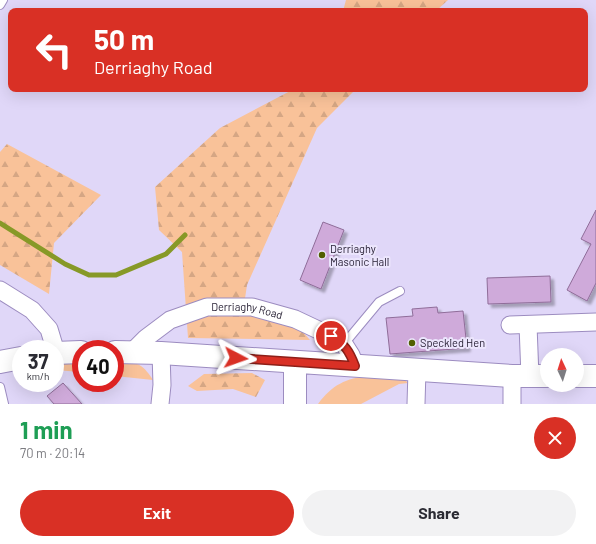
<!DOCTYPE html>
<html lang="en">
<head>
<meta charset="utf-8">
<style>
	body { margin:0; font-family:Barlow,sans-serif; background:#f2f2f3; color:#2b2b33; height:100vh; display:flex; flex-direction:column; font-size:15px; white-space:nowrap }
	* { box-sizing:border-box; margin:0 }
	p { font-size:13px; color:#7c7c81 }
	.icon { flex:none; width:22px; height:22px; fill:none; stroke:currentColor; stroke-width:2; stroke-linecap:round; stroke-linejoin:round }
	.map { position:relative; height:404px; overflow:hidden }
	.drawer { display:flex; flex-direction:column; background:#fff; flex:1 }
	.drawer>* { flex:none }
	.top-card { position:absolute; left:8px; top:8px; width:580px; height:84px; border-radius:8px; box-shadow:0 4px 16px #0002; background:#d93025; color:#fff; overflow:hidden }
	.needle { width:26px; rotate:356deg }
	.buttons { position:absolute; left:540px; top:348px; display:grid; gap:8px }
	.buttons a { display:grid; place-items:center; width:44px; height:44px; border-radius:50%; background:#fff; box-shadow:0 4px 16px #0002; font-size:20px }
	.speed { position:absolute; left:12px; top:340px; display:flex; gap:8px; font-size:20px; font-weight:700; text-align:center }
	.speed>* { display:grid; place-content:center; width:52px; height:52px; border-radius:50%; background:#fff; box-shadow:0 4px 16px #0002; line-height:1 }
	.speed small { font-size:10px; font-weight:400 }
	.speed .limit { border:6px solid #d22; background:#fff; color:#111 }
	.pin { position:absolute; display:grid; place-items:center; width:34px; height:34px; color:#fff; margin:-17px; border:2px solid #fff; border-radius:50%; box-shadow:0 1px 4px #0007 }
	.me { position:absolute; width:44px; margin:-22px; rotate:94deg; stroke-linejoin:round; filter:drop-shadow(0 0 3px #0008) }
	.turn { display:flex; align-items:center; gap:14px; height:84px; padding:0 20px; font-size:18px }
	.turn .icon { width:52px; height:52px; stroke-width:2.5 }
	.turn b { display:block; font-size:28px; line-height:34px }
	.round { display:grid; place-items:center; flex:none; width:42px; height:42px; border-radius:21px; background:#f2f2f3 }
	.overview { display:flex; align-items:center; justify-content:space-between; height:68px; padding:0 20px }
	h1 { font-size:24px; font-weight:700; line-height:30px; color:#1e9e55 }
	.button { display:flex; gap:8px; margin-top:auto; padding:8px 20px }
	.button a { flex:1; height:46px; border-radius:24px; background:#d93025; color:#fff; font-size:16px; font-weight:700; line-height:46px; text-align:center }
	.button a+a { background:#f2f2f3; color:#2b2b33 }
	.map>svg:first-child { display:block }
</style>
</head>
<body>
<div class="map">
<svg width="596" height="404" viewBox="0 0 596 404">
	<defs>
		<pattern id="forest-firs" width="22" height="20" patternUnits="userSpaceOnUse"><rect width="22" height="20" fill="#f9c299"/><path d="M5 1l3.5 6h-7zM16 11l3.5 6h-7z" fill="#d5a684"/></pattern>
		<filter id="shadow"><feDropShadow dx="3.5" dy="3.5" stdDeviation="1" flood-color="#0004"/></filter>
	</defs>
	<rect width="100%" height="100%" fill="#e0d7f8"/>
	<!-- grass -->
	<path fill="#f9c299" d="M 81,360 L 81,372 L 55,370 L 55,363 Z
		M 115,360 C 135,362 142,362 153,380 L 115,376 Z
		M 369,376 L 403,378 L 408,383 L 399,384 L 361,404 L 318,404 C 332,385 346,378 369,376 Z"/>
	<!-- forest -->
	<path fill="url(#forest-firs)" d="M 346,0 L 448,0 L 436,11 L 343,11 Z
		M 294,89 L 356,89 L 317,128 L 247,285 L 243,312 L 297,325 L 310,340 L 188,338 L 182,252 L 159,230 L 155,187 L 220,128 Z
		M 7,144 L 101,195 L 54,243 L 49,294 L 0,265 L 0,152 Z
		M 252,373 L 265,380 L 256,397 L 233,389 L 197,391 L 188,386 L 204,374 Z"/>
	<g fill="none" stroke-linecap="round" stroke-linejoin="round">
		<!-- stream -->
		<path stroke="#879927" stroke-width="5" d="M 0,223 L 65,264 L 89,275 L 116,275 L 166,254 L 185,235"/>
	</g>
	<!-- building -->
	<path fill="#cfaada" stroke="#8f6d99" filter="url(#shadow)" d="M 596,210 L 596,283 L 587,301 L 567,290 L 591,244 L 581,239 Z
		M 323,222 L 344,230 L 321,289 L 300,280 Z
		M 550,276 L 551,302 L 488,304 L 487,278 Z
		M 437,307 L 438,313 L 463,311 L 467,348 L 390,354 L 386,318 L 413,316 L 412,309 Z
		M 63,383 L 82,404 L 54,404 L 47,396 Z"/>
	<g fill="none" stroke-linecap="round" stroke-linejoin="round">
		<defs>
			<path id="lane" d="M 0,5 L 3,0
				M 344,344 L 379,302 L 400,291
				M 0,387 L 4,404"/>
			<g id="street">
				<path d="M 0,290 L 32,310 L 49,329 L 55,349"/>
				<path d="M 510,325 L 596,322"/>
				<path d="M 528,325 L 530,377"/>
				<path id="s1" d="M 133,351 L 146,338 L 170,320 L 207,307 L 252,307 L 295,319 L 331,336 L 344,344 L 351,355 L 355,366"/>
				<path d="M 512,376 L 512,404"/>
				<path d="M 160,404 L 162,385 L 161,353"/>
				<path d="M 416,404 L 417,370"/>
			</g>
			<path id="secondary" d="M 115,352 L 161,353 L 512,376 L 547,376
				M 55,353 L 81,352
				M 0,362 L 21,358
				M 577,376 L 596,376
				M 295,404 L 295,373 L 296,362"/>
		</defs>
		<!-- lane casing -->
		<use href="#lane" stroke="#9c8cc0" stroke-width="10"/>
		<!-- street casing -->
		<use href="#street" stroke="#9c8cc0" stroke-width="19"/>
		<!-- secondary casing -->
		<use href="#secondary" stroke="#9c8cc0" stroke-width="24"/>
		<!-- lane -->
		<use href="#lane" stroke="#fff" stroke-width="8"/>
		<!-- street -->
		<use href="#street" stroke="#fff" stroke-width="17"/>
		<!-- secondary -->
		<use href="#secondary" stroke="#fff" stroke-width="22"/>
	</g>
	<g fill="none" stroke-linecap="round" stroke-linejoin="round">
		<defs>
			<path id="route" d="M 236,358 L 355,366 C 349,350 345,345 331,336"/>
		</defs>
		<!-- route casing -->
		<use href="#route" stroke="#8d1f18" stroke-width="10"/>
		<!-- route -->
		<use href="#route" stroke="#d93025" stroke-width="7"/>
	</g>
	<!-- markers -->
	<g fill="#525f00" stroke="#ece6fd" stroke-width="1.5">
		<circle cx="322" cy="255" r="4"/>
		<circle cx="412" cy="343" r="4"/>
	</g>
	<g text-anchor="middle" stroke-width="4" stroke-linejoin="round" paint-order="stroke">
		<!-- poi labels -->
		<g font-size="11" fill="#221b2f" stroke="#ece6fd" text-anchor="start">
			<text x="330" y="253">Derriaghy<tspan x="330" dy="13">Masonic Hall</tspan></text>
			<text x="420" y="347">Speckled Hen</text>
		</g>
		<!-- street labels -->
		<g font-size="11" fill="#221b2f" stroke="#ece6fd">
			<text dy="4" stroke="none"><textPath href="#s1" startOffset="128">Derriaghy Road</textPath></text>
		</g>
	</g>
</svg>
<div class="buttons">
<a><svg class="needle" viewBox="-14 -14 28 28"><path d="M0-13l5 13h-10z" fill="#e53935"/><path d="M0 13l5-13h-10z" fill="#7c7c81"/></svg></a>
</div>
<div class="speed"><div>37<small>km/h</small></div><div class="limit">40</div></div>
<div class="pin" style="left:331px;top:336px;background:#d93025"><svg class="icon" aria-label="arrive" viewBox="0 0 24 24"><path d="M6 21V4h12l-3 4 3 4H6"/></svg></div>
<svg class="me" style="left:236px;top:358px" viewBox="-20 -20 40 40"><path d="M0-17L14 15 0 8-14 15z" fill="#d93025" stroke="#fff" stroke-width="4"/></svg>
<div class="top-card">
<div class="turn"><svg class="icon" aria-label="left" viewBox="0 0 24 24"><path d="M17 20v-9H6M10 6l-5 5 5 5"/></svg><div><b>50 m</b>Derriaghy Road</div></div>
</div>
</div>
<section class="drawer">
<div class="overview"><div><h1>1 min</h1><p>70 m · 20:14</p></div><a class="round" style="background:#d93025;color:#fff"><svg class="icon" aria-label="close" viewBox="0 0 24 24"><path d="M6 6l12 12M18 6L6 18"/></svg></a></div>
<div class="button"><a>Exit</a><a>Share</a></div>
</section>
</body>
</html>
